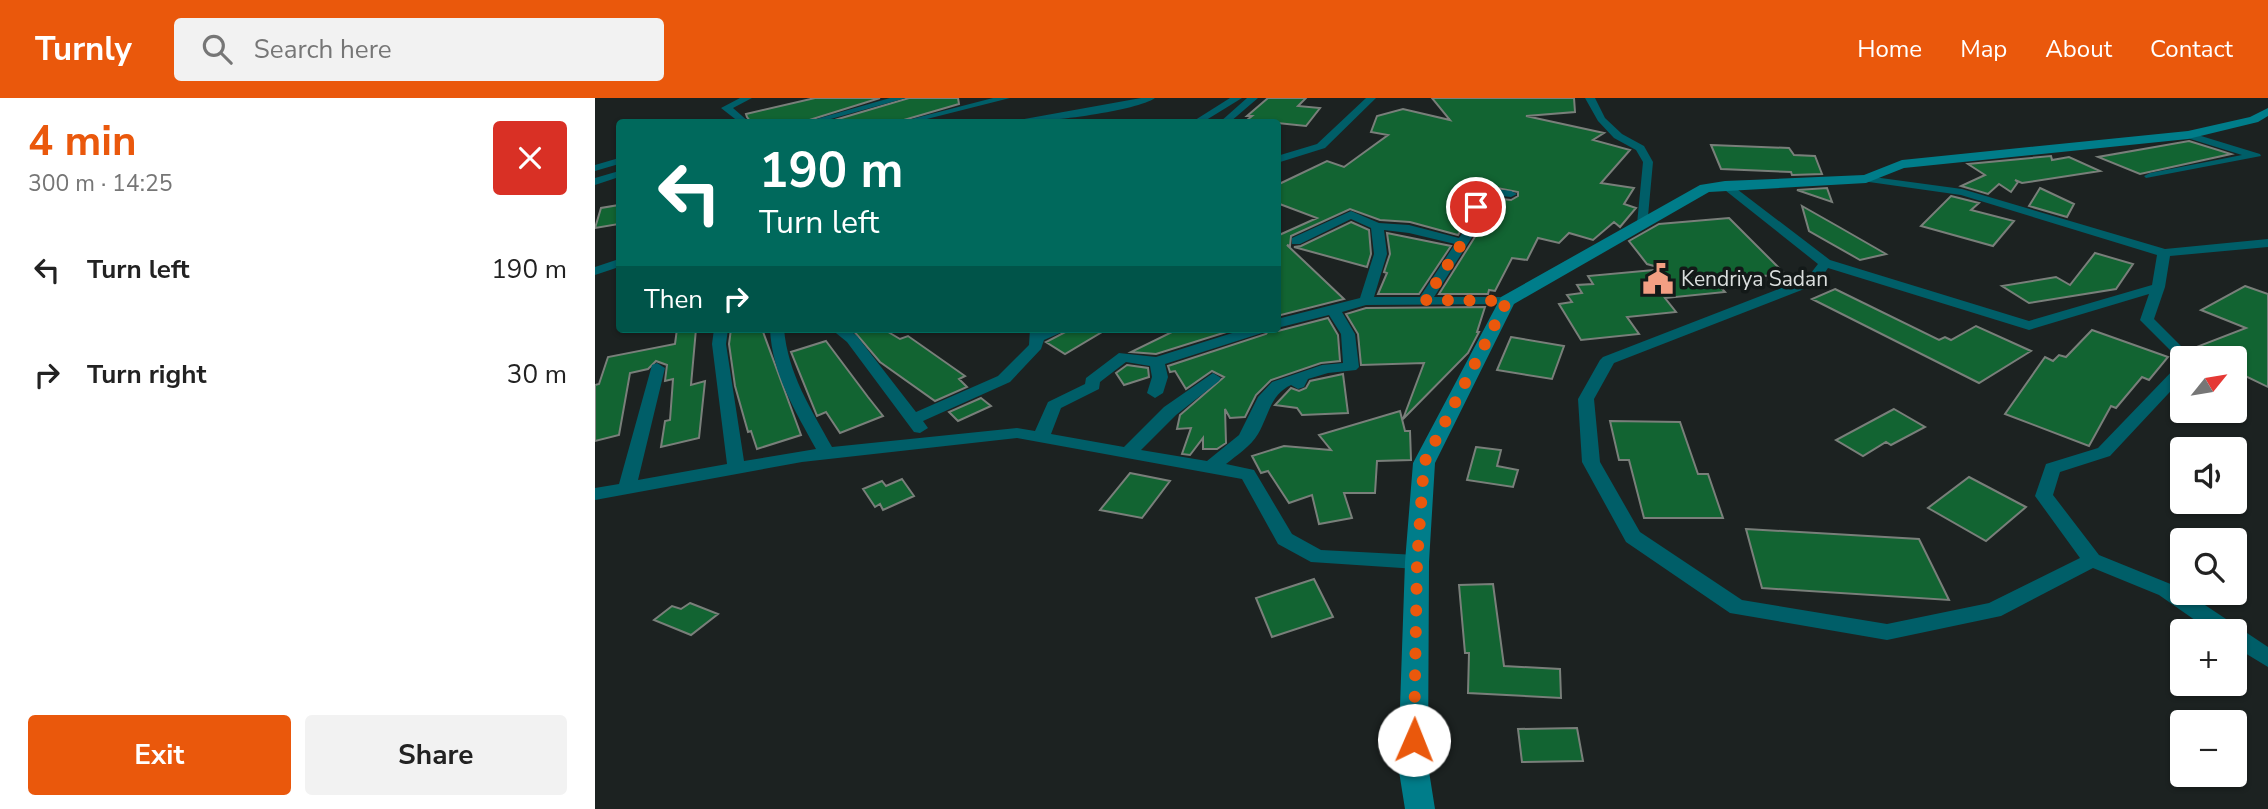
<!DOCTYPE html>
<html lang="en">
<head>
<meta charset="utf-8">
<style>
	body { margin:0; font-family:"Nunito Sans",sans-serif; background:#f2f2f2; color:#222; height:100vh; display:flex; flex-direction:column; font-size:26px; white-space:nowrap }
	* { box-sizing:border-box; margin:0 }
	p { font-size:23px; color:#767676 }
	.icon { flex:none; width:38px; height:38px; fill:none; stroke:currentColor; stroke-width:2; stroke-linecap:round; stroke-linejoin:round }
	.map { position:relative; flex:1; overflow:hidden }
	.panel { display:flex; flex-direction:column; background:#fff; width:595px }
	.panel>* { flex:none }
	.banner { position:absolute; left:21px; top:21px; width:665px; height:214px; border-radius:7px; box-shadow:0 2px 5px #0004; background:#00695c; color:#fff; overflow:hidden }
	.needle { width:46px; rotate:60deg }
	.buttons { position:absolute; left:1575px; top:248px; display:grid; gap:14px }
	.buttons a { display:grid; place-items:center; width:77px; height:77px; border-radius:7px; background:#fff; box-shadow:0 2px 5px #0004; font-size:35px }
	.pin { position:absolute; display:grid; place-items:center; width:60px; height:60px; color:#fff; margin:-30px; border:4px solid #fff; border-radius:50%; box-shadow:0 2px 7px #0007 }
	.me { position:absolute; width:77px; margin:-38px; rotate:1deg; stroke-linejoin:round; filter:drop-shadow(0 0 5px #0008) }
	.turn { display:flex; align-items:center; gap:24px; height:147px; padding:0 28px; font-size:32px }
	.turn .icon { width:91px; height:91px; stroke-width:2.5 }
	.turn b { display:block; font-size:49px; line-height:60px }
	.then { display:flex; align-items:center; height:66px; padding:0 28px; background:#0003; gap:14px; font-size:26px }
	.round { display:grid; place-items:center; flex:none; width:74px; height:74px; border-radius:7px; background:#f2f2f2 }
	.headline { display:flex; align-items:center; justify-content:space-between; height:119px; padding:0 28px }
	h1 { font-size:42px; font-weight:700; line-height:52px; color:#ea580c }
	.cta { display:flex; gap:14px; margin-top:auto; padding:14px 28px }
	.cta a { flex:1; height:80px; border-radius:7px; background:#ea580c; color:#fff; font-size:28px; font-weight:700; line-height:80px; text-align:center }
	.cta a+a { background:#f2f2f2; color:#222 }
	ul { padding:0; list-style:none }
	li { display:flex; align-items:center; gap:21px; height:105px; padding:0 28px }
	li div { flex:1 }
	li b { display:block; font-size:26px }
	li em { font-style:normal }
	header { display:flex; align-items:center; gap:42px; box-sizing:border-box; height:98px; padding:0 35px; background:#ea580c; color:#fff }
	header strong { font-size:33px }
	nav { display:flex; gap:38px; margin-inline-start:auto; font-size:24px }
	.search { width:490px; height:63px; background:#f2f2f2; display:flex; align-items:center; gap:18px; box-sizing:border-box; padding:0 24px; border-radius:7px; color:#767676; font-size:26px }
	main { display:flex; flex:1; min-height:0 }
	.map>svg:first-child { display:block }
</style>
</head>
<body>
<header>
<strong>Turnly</strong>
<div class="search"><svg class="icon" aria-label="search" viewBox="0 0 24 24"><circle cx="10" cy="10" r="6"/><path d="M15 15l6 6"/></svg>Search here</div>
<nav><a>Home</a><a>Map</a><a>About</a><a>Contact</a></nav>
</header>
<main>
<section class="panel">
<div class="headline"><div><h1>4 min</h1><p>300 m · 14:25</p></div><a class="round" style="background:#d93025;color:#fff"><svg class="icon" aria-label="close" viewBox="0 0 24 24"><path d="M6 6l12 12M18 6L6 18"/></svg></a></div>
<ul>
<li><svg class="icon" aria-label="left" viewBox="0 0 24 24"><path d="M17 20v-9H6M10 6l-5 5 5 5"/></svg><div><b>Turn left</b></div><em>190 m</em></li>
<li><svg class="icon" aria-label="right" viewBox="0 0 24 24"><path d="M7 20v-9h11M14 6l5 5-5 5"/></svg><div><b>Turn right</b></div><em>30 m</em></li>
</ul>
<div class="cta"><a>Exit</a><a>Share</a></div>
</section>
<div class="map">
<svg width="1673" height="711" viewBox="0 0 1673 711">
	<rect width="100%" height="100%" fill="#1c2221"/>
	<!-- building -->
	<path fill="#126432" stroke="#797f7a" stroke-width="2" d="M 220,0 L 285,0 L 208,24 L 156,24 L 152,19 L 151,16 Z
		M 314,0 L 363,0 L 364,6 L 302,24 L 233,24 Z
		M 673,0 L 711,0 L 703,8 L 725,10 L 711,28 L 652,22 L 657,18 L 652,18 Z
		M 837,0 L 979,0 L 980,14 L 931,18 L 1009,35 L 998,42 L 1035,52 L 1006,85 L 1039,90 L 1029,106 L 1041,110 L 1025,129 L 1019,124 L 998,142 L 974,135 L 964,145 L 943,140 L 932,162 L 917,160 L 900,193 L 894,192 L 893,196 L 844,196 L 888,126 L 890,99 L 916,102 L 923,98 L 923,94 L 882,86 L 875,90 L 871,124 L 863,137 L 815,124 L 785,122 L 755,111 L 696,138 L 695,148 L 692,147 L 749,201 L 682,218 L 682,138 L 722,120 L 682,105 L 682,87 L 732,63 L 749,69 L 793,37 L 776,34 L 782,18 L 808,11 L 855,22 Z
		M 1594,43 L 1636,56 L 1545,76 L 1503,59 Z
		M 1116,47 L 1194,50 L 1199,57 L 1220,58 L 1227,76 L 1197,77 L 1196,74 L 1126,71 Z
		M 1456,58 L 1457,62 L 1474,59 L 1505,73 L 1427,85 L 1420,82 L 1423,84 L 1416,94 L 1404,86 L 1393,96 L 1366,88 L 1390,77 L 1373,66 Z
		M 1232,90 L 1237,104 L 1202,92 Z
		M 1445,90 L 1479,106 L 1472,119 L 1434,108 Z
		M 1356,98 L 1384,105 L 1376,112 L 1419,123 L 1398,148 L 1326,128 Z
		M 24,107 L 24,126 L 0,130 L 6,110 Z
		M 1207,108 L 1244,129 L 1291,156 L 1265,162 L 1214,133 Z
		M 1134,120 L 1190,176 L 1119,182 L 1130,194 L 1070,200 L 1081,214 L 1032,219 L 1044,236 L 986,242 L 964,206 L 977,204 L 972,197 L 987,195 L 982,187 L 998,186 L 993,178 L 1070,171 L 1052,166 L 1034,143 L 1064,126 Z
		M 756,124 L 774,132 L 776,156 L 772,169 L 699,149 L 706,148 Z
		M 792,135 L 856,148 L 824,196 L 783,196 L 792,175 L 789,174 L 795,156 Z
		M 1500,155 L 1538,166 L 1521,191 L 1434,205 L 1407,188 L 1461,179 L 1475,187 Z
		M 1650,188 L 1673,196 L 1673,289 L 1640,273 L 1640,261 L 1630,261 L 1604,248 L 1651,230 L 1606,212 Z
		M 1240,191 L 1344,242 L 1350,239 L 1356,242 L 1381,228 L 1436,253 L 1384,285 L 1217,201 Z
		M 890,209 L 882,234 L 884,234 L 873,255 L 808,321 L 829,265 L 766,267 L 763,236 L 751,216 L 771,210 Z
		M 733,220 L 743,237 L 745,263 L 726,265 L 676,282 L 661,297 L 650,319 L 635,320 L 630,311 L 631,345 L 622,351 L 608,351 L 608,340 L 595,357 L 587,356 L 596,330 L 582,331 L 585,317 L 629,279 L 617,273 L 591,291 L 580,273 L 575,274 L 573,268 L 671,236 L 675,231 L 683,233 Z
		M 82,231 L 101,231 L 96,287 L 110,283 L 104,340 L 66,349 L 70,323 L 75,322 L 78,281 L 70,283 L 72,267 L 61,263 L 53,271 L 35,275 L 24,337 L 0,343 L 0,287 L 4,286 L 13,259 L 80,246 Z
		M 136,231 L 167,231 L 206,337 L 162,351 L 156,333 L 153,334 L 140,288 L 134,246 Z
		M 257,231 L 288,231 L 305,241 L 313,238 L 370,278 L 364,281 L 372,289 L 340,303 L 285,264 Z
		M 476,231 L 512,231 L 470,256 L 451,244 Z
		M 583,231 L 641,231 L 561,256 L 536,254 Z
		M 1497,232 L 1573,259 L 1554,282 L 1547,279 L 1521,310 L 1516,308 L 1494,348 L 1410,316 L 1450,259 L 1458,263 L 1464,257 L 1471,259 Z
		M 916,239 L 969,248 L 957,281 L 902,272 Z
		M 231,243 L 273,299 L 288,318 L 245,335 L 231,314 L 222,318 L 196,254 Z
		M 532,267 L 553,270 L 554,279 L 529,287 L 521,275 Z
		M 748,276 L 753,315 L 707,317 L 702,310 L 680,307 L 696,290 L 704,293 L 711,290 L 715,283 Z
		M 386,300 L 396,308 L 363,323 L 354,314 Z
		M 1299,311 L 1330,329 L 1296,347 L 1291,344 L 1268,358 L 1241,342 Z
		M 805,313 L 810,333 L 815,333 L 816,362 L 782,363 L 780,395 L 749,395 L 757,420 L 724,426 L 717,397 L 694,405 L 673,373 L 666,375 L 657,358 L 689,348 L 736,352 L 724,337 Z
		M 1015,323 L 1085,324 L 1103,376 L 1113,376 L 1128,420 L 1049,420 L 1034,362 L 1024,362 Z
		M 881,349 L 906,352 L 902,368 L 923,372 L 918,389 L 872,382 Z
		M 535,375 L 575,383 L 547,420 L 505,412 Z
		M 1374,379 L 1431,409 L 1391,443 L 1333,410 Z
		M 307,381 L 319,398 L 288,412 L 285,406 L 280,409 L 268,391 L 287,383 L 291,388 Z
		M 1151,431 L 1324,441 L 1354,502 L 1167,490 Z
		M 719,481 L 738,519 L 677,539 L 661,500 Z
		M 898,486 L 909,568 L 965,571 L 966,600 L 873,595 L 874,555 L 870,555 L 864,487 Z
		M 95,505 L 123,516 L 96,537 L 59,522 L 77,508 L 86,511 Z
		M 982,630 L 988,663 L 927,664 L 923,631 Z"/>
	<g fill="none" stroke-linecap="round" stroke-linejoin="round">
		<!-- street -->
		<path fill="#005e68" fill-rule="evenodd" d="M 145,0 L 157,0 L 138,10 L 154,24 L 144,24 L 126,10 Z
			M 295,0 L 311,0 L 225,24 L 211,24 Z
			M 398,0 L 415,0 L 320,24 L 305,24 Z
			M 546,0 L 560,0 C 540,14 439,26 413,24 Z
			M 635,0 L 647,0 L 608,24 L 597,24 Z
			M 652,0 L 663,0 L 635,24 L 625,24 Z
			M 771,0 L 781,0 L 730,50 L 682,65 L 682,58 L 722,46 Z
			M 990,0 L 1000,0 L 1010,20 L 1027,36 L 1049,48 L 1058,64 L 1052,129 L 1042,126 L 1048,64 L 1041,52 L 1019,40 L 1003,23 Z
			M 1593,34 L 1665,56 L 1666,58 L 1551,80 L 1549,78 L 1555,75 L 1647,57 L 1589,39 L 1589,35 Z
			M 24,60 L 24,66 L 0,73 L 0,67 Z
			M 24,73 L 24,79 L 0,87 L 0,80 Z
			M 1271,78 L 1367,91 L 1570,151 L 1673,141 L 1673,149 L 1575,158 L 1570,189 L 1559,221 L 1599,261 L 1587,261 L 1587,264 L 1545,222 L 1554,196 L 1434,232 L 1233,170 L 1222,186 L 1019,265 L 999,301 L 1005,364 L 1045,434 L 1147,502 L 1292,526 L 1394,505 L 1485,460 L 1440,398 L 1451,366 L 1503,350 L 1581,269 L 1587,267 L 1587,281 L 1515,358 L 1465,374 L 1458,397 L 1504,457 L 1578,487 L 1587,495 L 1592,495 L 1673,549 L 1673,569 L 1640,549 L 1640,534 L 1617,534 L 1564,497 L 1498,470 L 1406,518 L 1292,542 L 1135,515 L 1031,444 L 987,364 L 983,301 L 1005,262 L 1008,259 L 1212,180 L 1223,166 L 1126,89 L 1126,85 L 1134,85 L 1235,162 L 1434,223 L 1557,187 L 1562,157 L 1366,97 L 1267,83 L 1267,79 Z
			M 882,89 L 916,93 L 922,96 L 916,99 L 888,96 L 886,125 L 839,199 L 912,199 L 917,200 L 917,206 L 771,207 L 747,214 L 760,236 L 764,269 L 761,272 L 733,275 L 713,281 L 709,289 L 703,291 L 696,287 C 675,297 674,317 663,336 C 655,349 642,357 631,366 L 659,372 L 697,436 L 726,452 L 822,457 L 829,459 L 832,464 L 829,469 L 822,471 L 716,464 L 683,446 L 647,381 L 422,340 L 207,364 L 0,402 L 0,390 L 24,386 L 57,267 L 62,265 L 70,270 L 43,382 L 132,366 L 117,246 L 119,231 L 133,231 L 131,246 L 149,363 L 221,351 C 200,312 177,276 175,231 L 189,231 C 193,276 216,311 237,349 L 422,330 L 440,333 L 453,304 L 490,286 L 491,280 L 524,255 L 561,259 L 650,231 L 672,231 L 670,234 L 570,266 L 573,279 L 568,295 L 560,300 L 552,295 L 557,279 L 555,268 L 531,264 L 505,284 L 504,291 L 466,310 L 456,336 L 529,349 L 569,309 L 618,275 L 626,280 L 624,283 L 581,317 L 546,352 L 612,363 L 644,337 L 663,299 L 677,284 L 727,267 L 748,265 L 746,236 L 734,217 L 682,230 L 682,221 L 765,200 L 779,156 L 776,130 L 756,121 L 705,146 L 697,146 L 697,140 L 756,113 L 784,125 L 814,127 L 864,140 L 874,125 L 876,92 ZM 789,132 L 814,135 L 860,146 L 825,199 L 779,199 L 792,156 Z
			M 24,161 L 24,169 L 0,177 L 0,169 Z
			M 236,231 L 253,231 L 262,238 L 321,314 L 403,278 L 434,247 L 435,231 L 474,231 L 449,242 L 446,251 L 415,284 L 328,323 L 333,330 L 325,335 L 319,334 L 252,244 Z"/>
		<!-- secondary -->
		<path fill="#007d8a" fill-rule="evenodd" d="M 1673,10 L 1673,18 L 1663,24 L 1593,41 L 1309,70 L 1271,85 L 1114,94 L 919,206 L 840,365 L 834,464 L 833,667 L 840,711 L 810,711 L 803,667 L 810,464 L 818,365 L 906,199 L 1105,87 L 1130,83 L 1269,77 L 1307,62 L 1593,33 L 1655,19 Z"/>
	</g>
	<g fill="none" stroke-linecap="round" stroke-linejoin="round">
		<!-- route -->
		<path stroke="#ea580c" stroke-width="12" stroke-dasharray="0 21.6" d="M 819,642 L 822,464 L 829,365 L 912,203 L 830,202 L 880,125 L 881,109"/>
	</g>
	<!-- icons -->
	<defs>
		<symbol id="civic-bare" viewBox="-9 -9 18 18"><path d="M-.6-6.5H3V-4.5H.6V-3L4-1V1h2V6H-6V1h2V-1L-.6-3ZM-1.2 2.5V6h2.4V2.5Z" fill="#f39f83" stroke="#131918" stroke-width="2.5" paint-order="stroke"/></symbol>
	</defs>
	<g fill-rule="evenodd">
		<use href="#civic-bare" x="1041" y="159" width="44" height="44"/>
	</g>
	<g text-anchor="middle" stroke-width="7" stroke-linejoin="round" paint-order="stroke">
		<!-- far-poi labels -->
		<g font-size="21" fill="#dadedd" stroke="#131918" text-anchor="start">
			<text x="1086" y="188">Kendriya Sadan</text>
		</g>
	</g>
</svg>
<div class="buttons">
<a><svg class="needle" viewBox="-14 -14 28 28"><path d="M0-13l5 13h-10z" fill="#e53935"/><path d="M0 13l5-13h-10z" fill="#767676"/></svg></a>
<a><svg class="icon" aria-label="sound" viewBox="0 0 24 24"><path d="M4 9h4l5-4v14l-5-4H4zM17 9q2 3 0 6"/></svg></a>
<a><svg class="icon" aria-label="search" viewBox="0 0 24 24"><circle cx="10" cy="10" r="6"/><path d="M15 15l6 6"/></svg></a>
<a>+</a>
<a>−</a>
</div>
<div class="pin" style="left:881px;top:109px;background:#d93025"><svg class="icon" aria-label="arrive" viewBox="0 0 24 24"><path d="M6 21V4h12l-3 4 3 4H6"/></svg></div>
<svg class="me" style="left:819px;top:642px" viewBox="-20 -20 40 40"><circle r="19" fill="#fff"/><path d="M0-13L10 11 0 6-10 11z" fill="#ea580c"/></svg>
<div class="banner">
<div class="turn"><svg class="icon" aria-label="left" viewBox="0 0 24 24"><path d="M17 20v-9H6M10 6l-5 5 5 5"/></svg><div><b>190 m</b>Turn left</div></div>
<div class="then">Then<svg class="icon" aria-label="right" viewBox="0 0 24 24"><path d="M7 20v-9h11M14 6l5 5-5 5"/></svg></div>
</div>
</div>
</main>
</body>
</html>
